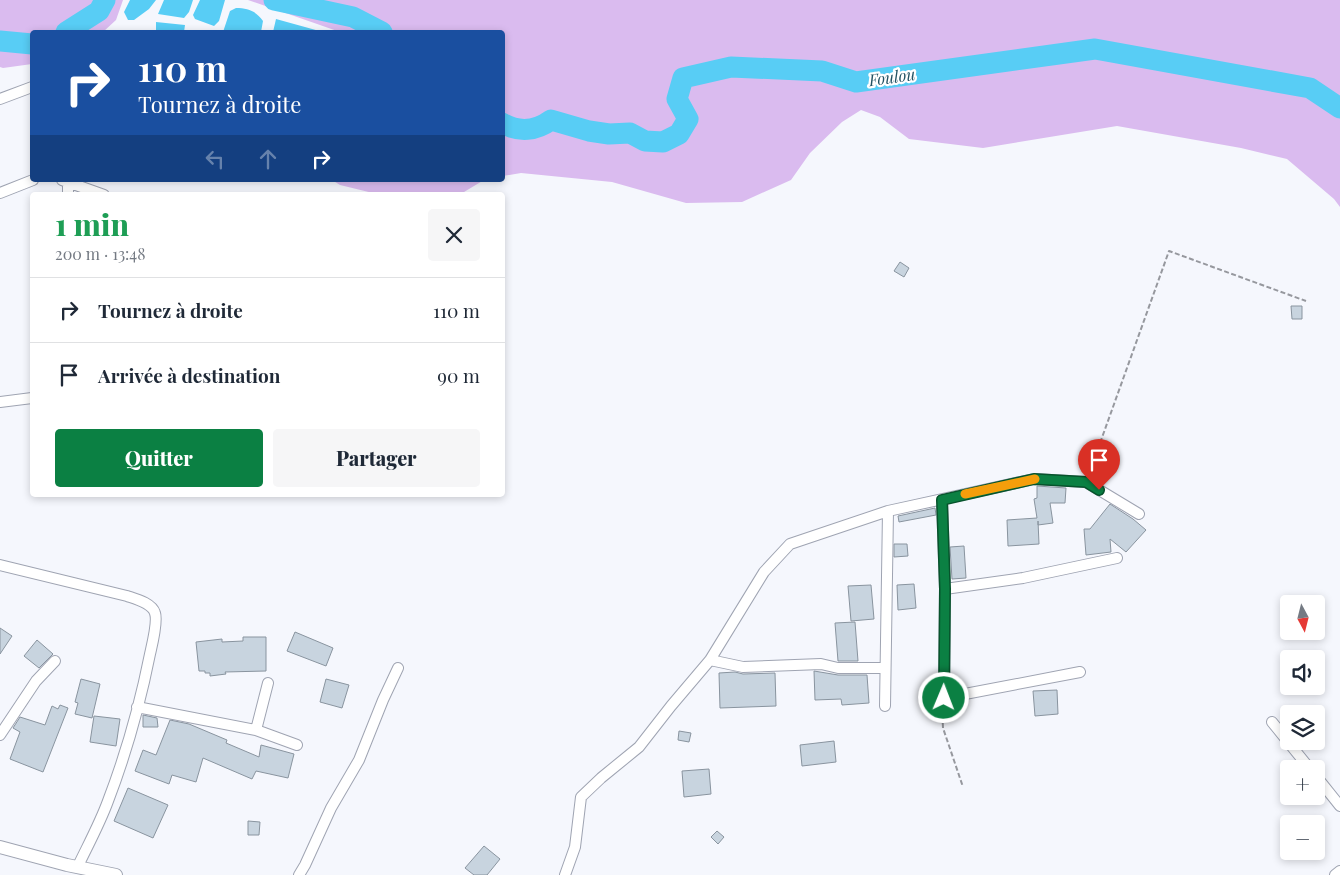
<!DOCTYPE html>
<html lang="fr">
<head>
<meta charset="utf-8">
<style>
	body { margin:0; font-family:"Playfair Display",serif; background:#f6f6f7; color:#1f2937; height:100vh; display:flex; flex-direction:column; font-size:19px; white-space:nowrap }
	* { box-sizing:border-box; margin:0 }
	p { font-size:16px; color:#747a83 }
	.icon { flex:none; width:28px; height:28px; fill:none; stroke:currentColor; stroke-width:2; stroke-linecap:round; stroke-linejoin:round }
	.map { position:relative; flex:1; overflow:hidden }
	.sheet { position:absolute; left:30px; top:192px; width:475px; height:305px; display:flex; flex-direction:column; background:#fff; border-radius:5px; box-shadow:0 2px 8px #0003 }
	.sheet>* { flex:none }
	.banner { position:absolute; left:30px; top:30px; width:475px; height:152px; border-radius:5px; box-shadow:0 2px 8px #0003; background:#1a4fa0; color:#fff; overflow:hidden }
	.needle { width:32px; rotate:173deg }
	.fabs { position:absolute; left:1280px; top:595px; display:grid; gap:10px }
	.fabs a { display:grid; place-items:center; width:45px; height:45px; border-radius:5px; background:#fff; box-shadow:0 2px 8px #0003; font-size:25px }
	.pin { position:absolute; display:grid; place-items:center; width:42px; height:42px; color:#fff; margin:-51px -21px; border-radius:50% 50% 50% 0; rotate:-45deg; box-shadow:0 0 5px #0007 }
	.pin .icon { rotate:45deg }
	.me { position:absolute; width:55px; margin:-28px; rotate:1deg; stroke-linejoin:round; filter:drop-shadow(0 0 4px #0008) }
	.turn { display:flex; align-items:center; gap:18px; height:105px; padding:0 25px; font-size:22px }
	.turn .icon { width:65px; height:65px; stroke-width:2.5 }
	.turn b { display:block; font-size:35px; line-height:42px }
	.lanes { display:flex; align-items:center; height:48px; padding:0 25px; background:#0003; justify-content:center; gap:25px; direction:ltr }
	.lanes .off { opacity:.35 }
	.round { display:grid; place-items:center; flex:none; width:52px; height:52px; border-radius:5px; background:#f6f6f7 }
	.summary { display:flex; align-items:center; justify-content:space-between; height:85px; padding:0 25px }
	h1 { font-size:30px; font-weight:800; line-height:38px; color:#1e9e55 }
	.action { display:flex; gap:10px; margin-top:auto; padding:10px 25px }
	.action a { flex:1; height:58px; border-radius:5px; background:#0b8043; color:#fff; font-size:20px; font-weight:800; line-height:58px; text-align:center }
	.action a+a { background:#f6f6f7; color:#1f2937 }
	ul { padding:0; list-style:none }
	li { display:flex; align-items:center; gap:15px; height:65px; padding:0 25px; border-top:1px solid #e0e1e3 }
	li div { flex:1 }
	li b { display:block; font-size:19px }
	li em { font-style:normal }
	.map>svg:first-child { display:block }
</style>
</head>
<body>
<div class="map">
<svg width="1340" height="875" viewBox="0 0 1340 875">
	<rect width="100%" height="100%" fill="#f5f7fd"/>
	<!-- green -->
	<path fill="#dabbef" d="M 0,0 L 123,0 L 116,20 L 103,32 L 32,32 L 32,64 L 3,68 L 0,67 Z
		M 248,0 L 1340,0 L 1340,207 L 1334,199 L 1287,159 L 1241,148 L 1117,126 L 983,148 L 909,139 L 880,117 L 861,110 L 842,122 L 810,153 L 791,180 L 742,202 L 686,203 L 612,182 L 521,173 L 503,176 L 502,32 L 340,32 Z
		M 332,180 L 484,180 L 459,195 L 381,195 L 340,185 Z"/>
	<!-- water -->
	<path fill="#58cdf5" d="M 130,0 L 156,0 L 149,9 L 134,20 L 128,20 L 124,12 Z
		M 164,0 L 193,0 L 189,12 L 184,18 L 158,14 Z
		M 200,0 L 225,0 L 219,21 L 214,26 L 195,19 L 193,15 Z
		M 236,8 C 248,8 256,11 263,21 L 261,32 L 223,32 L 230,11 Z
		M 276,19 L 323,32 L 273,32 Z
		M 156,22 L 185,25 L 184,32 L 156,32 Z"/>
	<g fill="none" stroke-linecap="round" stroke-linejoin="round">
		<!-- river -->
		<path stroke="#58cdf5" stroke-width="21" d="M 274,0 L 353,17 L 382,32
			M 66,32 L 99,11 L 105,0
			M 0,41 L 32,44
			M 502,123 C 519,133 536,131 551,120 L 589,131 L 609,134 L 630,133 L 645,141 L 663,142 L 679,134 L 688,119 L 677,99 L 683,78 L 731,67 L 822,71 L 856,82 L 1095,49 L 1310,88 L 1340,108"/>
	</g>
	<!-- building -->
	<path fill="#c8d4df" stroke="#89949f" d="M 900,262 L 909,268 L 904,277 L 894,271 Z
		M 1291,306 L 1302,306 L 1302,319 L 1292,319 Z
		M 1037,486 L 1066,488 L 1065,503 L 1050,503 L 1053,523 L 1038,525 L 1038,521 L 1039,544 L 1008,546 L 1007,520 L 1037,518 L 1034,499 L 1037,498 Z
		M 1110,504 L 1133,519 L 1146,530 L 1126,552 L 1110,539 L 1111,552 L 1086,555 L 1084,529 L 1090,529 Z
		M 935,508 L 936,515 L 899,522 L 898,516 Z
		M 894,544 L 907,544 L 908,556 L 894,557 Z
		M 964,546 L 966,578 L 952,579 L 950,547 Z
		M 914,584 L 916,608 L 898,610 L 897,585 Z
		M 871,585 L 874,619 L 851,621 L 848,586 Z
		M 855,622 L 858,661 L 838,661 L 835,623 Z
		M 0,628 L 12,636 L 0,654 Z
		M 295,632 L 333,648 L 326,666 L 287,651 Z
		M 243,637 L 266,637 L 266,671 L 225,672 L 226,674 L 210,676 L 210,673 L 205,673 L 205,671 L 199,671 L 196,642 L 222,639 L 222,642 L 243,641 Z
		M 37,640 L 53,654 L 39,668 L 24,656 Z
		M 814,671 L 838,675 L 867,675 L 869,703 L 842,705 L 841,699 L 815,700 Z
		M 735,672 L 743,674 L 775,673 L 776,706 L 720,708 L 719,673 Z
		M 81,679 L 100,684 L 92,718 L 75,714 L 78,703 L 75,702 Z
		M 326,679 L 349,685 L 342,708 L 320,702 Z
		M 1057,690 L 1058,714 L 1035,716 L 1033,691 Z
		M 60,705 L 68,708 L 43,772 L 10,759 L 20,732 L 13,728 L 20,717 L 45,725 L 52,706 L 58,709 Z
		M 143,715 L 157,718 L 158,727 L 143,727 Z
		M 94,716 L 120,719 L 116,746 L 90,742 Z
		M 170,720 L 189,724 L 227,740 L 226,743 L 259,757 L 261,745 L 294,754 L 288,778 L 256,771 L 252,779 L 203,758 L 196,782 L 172,775 L 169,784 L 135,771 L 143,750 L 156,755 Z
		M 679,731 L 691,733 L 689,742 L 678,740 Z
		M 834,741 L 836,762 L 802,766 L 800,745 Z
		M 709,769 L 711,794 L 684,797 L 682,771 Z
		M 128,788 L 168,805 L 153,838 L 114,821 Z
		M 248,821 L 260,822 L 259,835 L 248,835 Z
		M 717,831 L 724,837 L 718,844 L 711,837 Z
		M 484,846 L 500,859 L 487,875 L 474,875 L 465,868 Z"/>
	<g fill="none" stroke-linecap="round" stroke-linejoin="round">
		<defs>
			<path id="minor" d="M 0,99 L 32,87
				M 62,180 L 104,195
				M 0,193 L 33,180
				M 68,195 L 68,182
				M 0,402 L 32,398
				M 942,500 L 945,589 L 944,698 L 1080,672
				M 0,565 L 127,596 C 136,599 152,603 155,613 C 158,622 152,645 150,654 C 140,704 126,754 108,801 C 100,823 88,845 78,866
				M 945,589 L 1023,578 L 1117,558
				M 710,660 L 743,667 L 821,664 L 838,668 L 885,668
				M 268,683 L 256,730 L 297,745
				M 885,706 L 888,511
				M 137,707 L 256,730
				M 1272,722 L 1310,769
				M 0,735 L 36,681 L 55,661
				M 1316,776 L 1340,806
				M 299,875 L 305,865 L 331,808 L 359,760 L 383,700 L 398,668
				M 565,875 L 575,847 L 581,797 L 601,778 L 639,747 L 671,706 L 710,660 L 764,572 L 790,544 L 888,511 L 1034,479 L 1086,482 L 1139,514
				M 1335,875 L 1340,871"/>
			<path id="tertiary" d="M 0,847 L 67,865 L 116,875"/>
		</defs>
		<!-- minor casing -->
		<use href="#minor" stroke="#9fa4b2" stroke-width="12"/>
		<!-- tertiary casing -->
		<use href="#tertiary" stroke="#9fa4b2" stroke-width="14"/>
		<!-- path -->
		<path stroke="#96989e" stroke-width="2" stroke-dasharray="5 2.5" stroke-linecap="butt" d="M 1090,471 L 1169,251 L 1306,301
			M 942,708 L 943,728 L 963,787"/>
		<!-- minor -->
		<use href="#minor" stroke="#fff" stroke-width="10"/>
		<!-- tertiary -->
		<use href="#tertiary" stroke="#fff" stroke-width="12"/>
	</g>
	<g fill="none" stroke-linecap="round" stroke-linejoin="round">
		<defs>
			<path id="route" d="M 944,698 L 945,589 L 942,500 L 1034,479 L 1086,482 L 1099,490"/>
		</defs>
		<!-- route casing -->
		<use href="#route" stroke="#07532c" stroke-width="12"/>
		<!-- route -->
		<use href="#route" stroke="#0b8043" stroke-width="9"/>
		<!-- slow -->
		<path stroke="#f59e0b" stroke-width="9" d="M 965,494 L 1035,479"/>
	</g>
	<g text-anchor="middle" stroke-width="4.5" stroke-linejoin="round" paint-order="stroke">
		<!-- water labels -->
		<g font-size="16" font-style="italic" fill="#215162" stroke="#fff">
			<text transform="translate(892 77) rotate(-8)" y="6">Foulou</text>
		</g>
	</g>
</svg>
<div class="fabs">
<a><svg class="needle" viewBox="-14 -14 28 28"><path d="M0-13l5 13h-10z" fill="#e53935"/><path d="M0 13l5-13h-10z" fill="#747a83"/></svg></a>
<a><svg class="icon" aria-label="sound" viewBox="0 0 24 24"><path d="M4 9h4l5-4v14l-5-4H4zM17 9q2 3 0 6"/></svg></a>
<a><svg class="icon" aria-label="layers" viewBox="0 0 24 24"><path d="M12 4l9 5-9 5-9-5zM3 14l9 5 9-5"/></svg></a>
<a>+</a>
<a>−</a>
</div>
<div class="pin" style="left:1099px;top:490px;background:#d93025"><svg class="icon" aria-label="arrive" viewBox="0 0 24 24"><path d="M6 21V4h12l-3 4 3 4H6"/></svg></div>
<svg class="me" style="left:944px;top:698px" viewBox="-20 -20 40 40"><circle r="17" fill="#0b8043" stroke="#fff" stroke-width="3"/><path d="M0-11L8 9 0 5-8 9z" fill="#fff"/></svg>
<div class="banner">
<div class="turn"><svg class="icon" aria-label="right" viewBox="0 0 24 24"><path d="M7 20v-9h11M14 6l5 5-5 5"/></svg><div><b>110 m</b>Tournez à droite</div></div>
<div class="lanes"><svg class="icon off" aria-label="left" viewBox="0 0 24 24"><path d="M17 20v-9H6M10 6l-5 5 5 5"/></svg><svg class="icon off" aria-label="ahead" viewBox="0 0 24 24"><path d="M12 20V5M6 11l6-6 6 6"/></svg><svg class="icon" aria-label="right" viewBox="0 0 24 24"><path d="M7 20v-9h11M14 6l5 5-5 5"/></svg></div>
</div>
<section class="sheet">
<div class="summary"><div><h1>1 min</h1><p>200 m · 13:48</p></div><a class="round"><svg class="icon" aria-label="close" viewBox="0 0 24 24"><path d="M6 6l12 12M18 6L6 18"/></svg></a></div>
<ul>
<li><svg class="icon" aria-label="right" viewBox="0 0 24 24"><path d="M7 20v-9h11M14 6l5 5-5 5"/></svg><div><b>Tournez à droite</b></div><em>110 m</em></li>
<li><svg class="icon" aria-label="arrive" viewBox="0 0 24 24"><path d="M6 21V4h12l-3 4 3 4H6"/></svg><div><b>Arrivée à destination</b></div><em>90 m</em></li>
</ul>
<div class="action"><a>Quitter</a><a>Partager</a></div>
</section>
</div>
</body>
</html>
